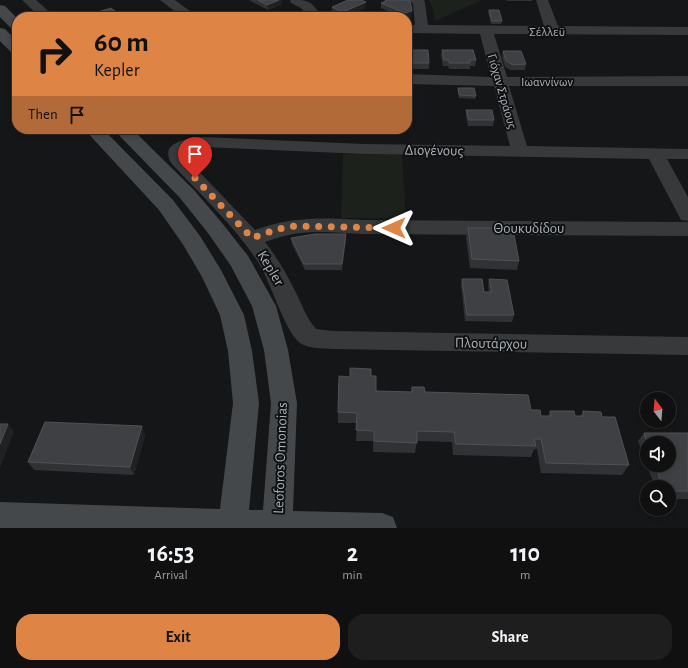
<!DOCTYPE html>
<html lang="en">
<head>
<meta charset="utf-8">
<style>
	body { margin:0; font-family:"Alegreya Sans",sans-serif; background:#1e1e1f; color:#f1f3f6; height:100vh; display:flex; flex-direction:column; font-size:15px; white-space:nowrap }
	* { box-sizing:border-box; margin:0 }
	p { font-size:13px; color:#9c9d9f }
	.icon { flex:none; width:22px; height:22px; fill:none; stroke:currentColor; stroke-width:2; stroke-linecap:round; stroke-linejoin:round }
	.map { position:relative; height:528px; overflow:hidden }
	.sheet { display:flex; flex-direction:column; background:#101011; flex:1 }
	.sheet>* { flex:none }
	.hud { position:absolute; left:12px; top:12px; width:400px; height:122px; border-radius:16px; box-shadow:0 2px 6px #0003,0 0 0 1px #303031; background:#de8546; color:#111; overflow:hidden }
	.needle { width:26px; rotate:344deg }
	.buttons { position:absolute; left:640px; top:392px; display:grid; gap:8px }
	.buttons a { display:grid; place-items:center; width:36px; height:36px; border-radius:50%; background:#101011; box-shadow:0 2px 6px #0003,0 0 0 1px #303031; font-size:20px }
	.pin { position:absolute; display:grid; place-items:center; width:34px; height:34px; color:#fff; margin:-41px -17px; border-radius:50% 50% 50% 0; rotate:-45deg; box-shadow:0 0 4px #0007 }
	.pin .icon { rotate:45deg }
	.me { position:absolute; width:44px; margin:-22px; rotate:270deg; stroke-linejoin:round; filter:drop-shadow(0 0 3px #0008) }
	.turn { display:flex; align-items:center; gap:14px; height:84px; padding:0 16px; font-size:18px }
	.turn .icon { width:52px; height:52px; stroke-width:2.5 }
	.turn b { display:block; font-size:28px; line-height:34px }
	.then { display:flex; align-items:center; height:38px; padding:0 16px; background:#0003; gap:8px; font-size:15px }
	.eta { display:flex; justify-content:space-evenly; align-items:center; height:68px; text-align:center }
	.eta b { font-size:24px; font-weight:700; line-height:28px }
	.primary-button { display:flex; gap:8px; margin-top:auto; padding:8px 16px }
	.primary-button a { flex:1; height:46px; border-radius:16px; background:#de8546; color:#111; font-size:16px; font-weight:700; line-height:46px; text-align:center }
	.primary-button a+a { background:#1e1e1f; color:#f1f3f6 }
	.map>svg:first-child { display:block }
</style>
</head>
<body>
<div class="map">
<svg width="688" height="528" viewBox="0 0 688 528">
	<rect width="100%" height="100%" fill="#151617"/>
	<!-- green -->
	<path fill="#1c211c" d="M 429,0 L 482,0 L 435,21 L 433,10 Z
		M 343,154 L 402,155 L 406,219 L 341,218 Z"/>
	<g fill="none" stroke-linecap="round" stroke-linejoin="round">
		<!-- street -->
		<path fill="#37393b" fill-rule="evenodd" d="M 22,0 L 36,0 L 55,17 L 40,17 Z
			M 160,0 L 175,0 L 198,17 L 182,17 Z
			M 290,0 C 310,0 310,0 322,17 L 308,17 L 301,8 L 291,3 Z
			M 410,0 L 424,0 L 425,3 L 428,25 L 544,26 L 536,0 L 548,0 L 558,26 L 688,27 L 688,35 L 494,34 L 507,77 L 688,76 L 688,86 L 509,86 L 527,146 L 688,149 L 688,159 L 667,159 L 688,197 L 688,221 L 681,220 L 649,159 L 364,154 L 203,147 L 192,148 L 186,152 L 187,159 L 255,230 C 295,216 323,218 364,220 L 688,222 L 688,236 L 364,234 C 327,232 300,228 265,242 C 276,256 285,271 293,287 C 301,301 305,316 316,329 L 333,331 L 688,337 L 688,355 L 333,349 C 324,348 308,349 300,343 C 284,330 271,282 258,262 C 236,228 200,194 172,164 C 157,142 189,138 203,137 L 364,144 L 510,146 L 494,86 L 407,84 L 407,74 L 491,77 L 480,34 L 407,33 L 407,25 L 415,25 L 413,4 Z"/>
		<!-- secondary -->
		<path fill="#45484b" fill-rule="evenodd" d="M 0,5 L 5,6 L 17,18 L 17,30 L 12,29 L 0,17 Z
			M 0,28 L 5,29 L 17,41 L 17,55 L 12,53 L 0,41 Z
			M 84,129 L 103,129 L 173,200 L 200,236 L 221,270 L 244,315 L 252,351 L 259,403 L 249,510 L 263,510 L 271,403 L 264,350 L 252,306 L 231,266 L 208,233 L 180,198 L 113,129 L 132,129 L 194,190 L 222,223 L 248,256 L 276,306 L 288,350 L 297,403 L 293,511 L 382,513 L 393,517 L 397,528 L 0,528 L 0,502 L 220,509 L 233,403 L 228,351 L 220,315 L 202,277 L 184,246 L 159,210 Z"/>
	</g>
	<!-- wall -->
	<path fill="#313235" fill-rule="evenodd" d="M 249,0 L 282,0 L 282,4 L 268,10 Z
		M 385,0 L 410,0 L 411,17 L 407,18 L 407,17 L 401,17 L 381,8 L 381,3 L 385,1 Z
		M 506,0 L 532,0 L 532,1 L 507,1 Z
		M 332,7 L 365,8 L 344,17 L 342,17 L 332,12 Z
		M 489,10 L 502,21 L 501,24 L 491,24 L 488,12 Z
		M 412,50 L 429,63 L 429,69 L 412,69 Z
		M 442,50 L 476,60 L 475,66 L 470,66 L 470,69 L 449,69 L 448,66 L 443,66 L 441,56 Z
		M 503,51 L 526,64 L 525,70 L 511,70 L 505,67 L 502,57 Z
		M 458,88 L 476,96 L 475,99 L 459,98 L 458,91 Z
		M 466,110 L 494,120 L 493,126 L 468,126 L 466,116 Z
		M 505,224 L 519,261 L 517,270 L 470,268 L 466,237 L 468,228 L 504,228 Z
		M 346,234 L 346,240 L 342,270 L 305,270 L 292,244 L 291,238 Z
		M 462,279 L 484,292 L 489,292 L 488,286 L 489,279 L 514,315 L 512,322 L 465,321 L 461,285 Z
		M 371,376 L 376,391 L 411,392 L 412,387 L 425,392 L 531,410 L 541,416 L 548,416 L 550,411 L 575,416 L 580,416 L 583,411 L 602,417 L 629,465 L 622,475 L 541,473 L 537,449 L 534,449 L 531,457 L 453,455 L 452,442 L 417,441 L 415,453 L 373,452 L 373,441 L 356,441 L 357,423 L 338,423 L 338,412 Z
		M 142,426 L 145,435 L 134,475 L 34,470 L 28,462 Z
		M 644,433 L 688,433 L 688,499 L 669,499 L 669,487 L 655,487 L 638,441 ZM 647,443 L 669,443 L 669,465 L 647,465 Z"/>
	<!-- shaded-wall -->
	<path fill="#202123" d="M 279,0 L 282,0 L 282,4 L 268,10 L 267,5 Z
		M 366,2 L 365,8 L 343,17 L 343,12 Z
		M 412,11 L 411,17 L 407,18 L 407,17 L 405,17 L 405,13 Z
		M 346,234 L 346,240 L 342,270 L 342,264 Z
		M 8,424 L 14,432 L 0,468 L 0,444 Z
		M 142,426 L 145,435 L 134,475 L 130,467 Z"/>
	<!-- building -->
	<path fill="#3e4043" stroke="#4f5255" d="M 258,0 L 279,0 L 267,5 Z
		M 348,0 L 361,0 L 366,2 L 343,12 L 332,7 Z
		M 385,0 L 410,0 L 412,11 L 405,13 L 381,3 L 387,1 Z
		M 111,8 L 123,17 L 86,17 L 96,13 L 99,15 L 101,14 L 98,12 Z
		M 489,10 L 499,10 L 502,21 L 492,21 Z
		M 412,50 L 428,50 L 429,63 L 412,63 Z
		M 442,50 L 473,50 L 476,60 L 470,60 L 470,63 L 449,63 L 449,60 L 444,60 Z
		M 503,51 L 521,51 L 526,64 L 513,65 L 506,61 Z
		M 458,88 L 474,88 L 476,96 L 459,95 Z
		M 466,110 L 492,110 L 494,120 L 469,120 Z
		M 505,224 L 512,224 L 519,261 L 472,259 L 468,228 L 506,228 Z
		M 315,234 L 346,234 L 342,264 L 304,264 L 291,238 Z
		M 462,279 L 482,279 L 484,292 L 492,292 L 489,279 L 507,280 L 514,315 L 467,315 Z
		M 350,368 L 371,369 L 371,376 L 376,376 L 376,391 L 412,392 L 412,387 L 424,387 L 425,392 L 528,395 L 531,410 L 540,410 L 541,416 L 551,416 L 550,411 L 574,411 L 575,416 L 584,416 L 583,411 L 601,412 L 602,417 L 615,417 L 629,465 L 546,463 L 541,439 L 534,439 L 536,446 L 456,444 L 454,432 L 417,431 L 417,443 L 374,441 L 374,431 L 356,430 L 357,413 L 338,412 L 339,376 L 350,377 Z
		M 45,422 L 142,426 L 130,467 L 28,462 Z
		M 0,424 L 8,424 L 0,444 Z
		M 644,433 L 688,433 L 688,491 L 669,491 L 669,487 L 663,487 L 655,465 L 669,465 L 669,443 L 647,443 Z"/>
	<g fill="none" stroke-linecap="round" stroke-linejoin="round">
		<!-- route -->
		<path stroke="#de8546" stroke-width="7" stroke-dasharray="0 12.6" d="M 195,178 L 252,238 L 278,229 L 295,226 L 394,228"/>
	</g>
	<g text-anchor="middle" stroke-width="4" stroke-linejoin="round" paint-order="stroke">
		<!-- far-street labels -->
		<g font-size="13" fill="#a9b0b6" stroke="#101112">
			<text x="547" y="36">Σέλλεϋ</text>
			<text x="547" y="86">Ιωαννίνων</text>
			<text transform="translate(503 91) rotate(74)" y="5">Γιόχαν Στράους</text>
		</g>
		<!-- street labels -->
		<g font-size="15" fill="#a9b0b6" stroke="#101112">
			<text transform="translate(434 150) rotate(1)" y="5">Διογένους</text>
			<text x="529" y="233">Θουκυδίδου</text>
			<text transform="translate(271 268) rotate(59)" y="5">Kepler</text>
			<text transform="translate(491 343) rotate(1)" y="5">Πλουτάρχου</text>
			<text transform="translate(280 458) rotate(-88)" y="5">Leoforos Omonoias</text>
		</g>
	</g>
</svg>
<div class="buttons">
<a><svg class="needle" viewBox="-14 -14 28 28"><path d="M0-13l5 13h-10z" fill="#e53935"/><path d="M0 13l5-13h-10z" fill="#9c9d9f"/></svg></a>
<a><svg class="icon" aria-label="sound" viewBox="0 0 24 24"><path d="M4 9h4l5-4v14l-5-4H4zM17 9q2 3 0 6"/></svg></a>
<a><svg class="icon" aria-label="search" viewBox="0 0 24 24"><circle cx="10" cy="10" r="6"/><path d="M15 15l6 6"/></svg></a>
</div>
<div class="pin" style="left:195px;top:178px;background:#d93025"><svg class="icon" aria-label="arrive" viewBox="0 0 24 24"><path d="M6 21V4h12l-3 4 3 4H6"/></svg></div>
<svg class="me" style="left:394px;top:228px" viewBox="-20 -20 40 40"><path d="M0-17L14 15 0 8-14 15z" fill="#de8546" stroke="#fff" stroke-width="4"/></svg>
<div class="hud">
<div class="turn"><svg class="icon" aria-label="right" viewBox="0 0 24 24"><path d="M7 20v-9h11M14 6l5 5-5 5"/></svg><div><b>60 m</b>Kepler</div></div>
<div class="then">Then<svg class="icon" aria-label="arrive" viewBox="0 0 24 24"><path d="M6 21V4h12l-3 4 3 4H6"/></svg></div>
</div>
</div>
<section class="sheet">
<div class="eta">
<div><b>16:53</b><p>Arrival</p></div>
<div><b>2</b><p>min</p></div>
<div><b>110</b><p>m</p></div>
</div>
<div class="primary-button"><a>Exit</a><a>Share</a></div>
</section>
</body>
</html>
